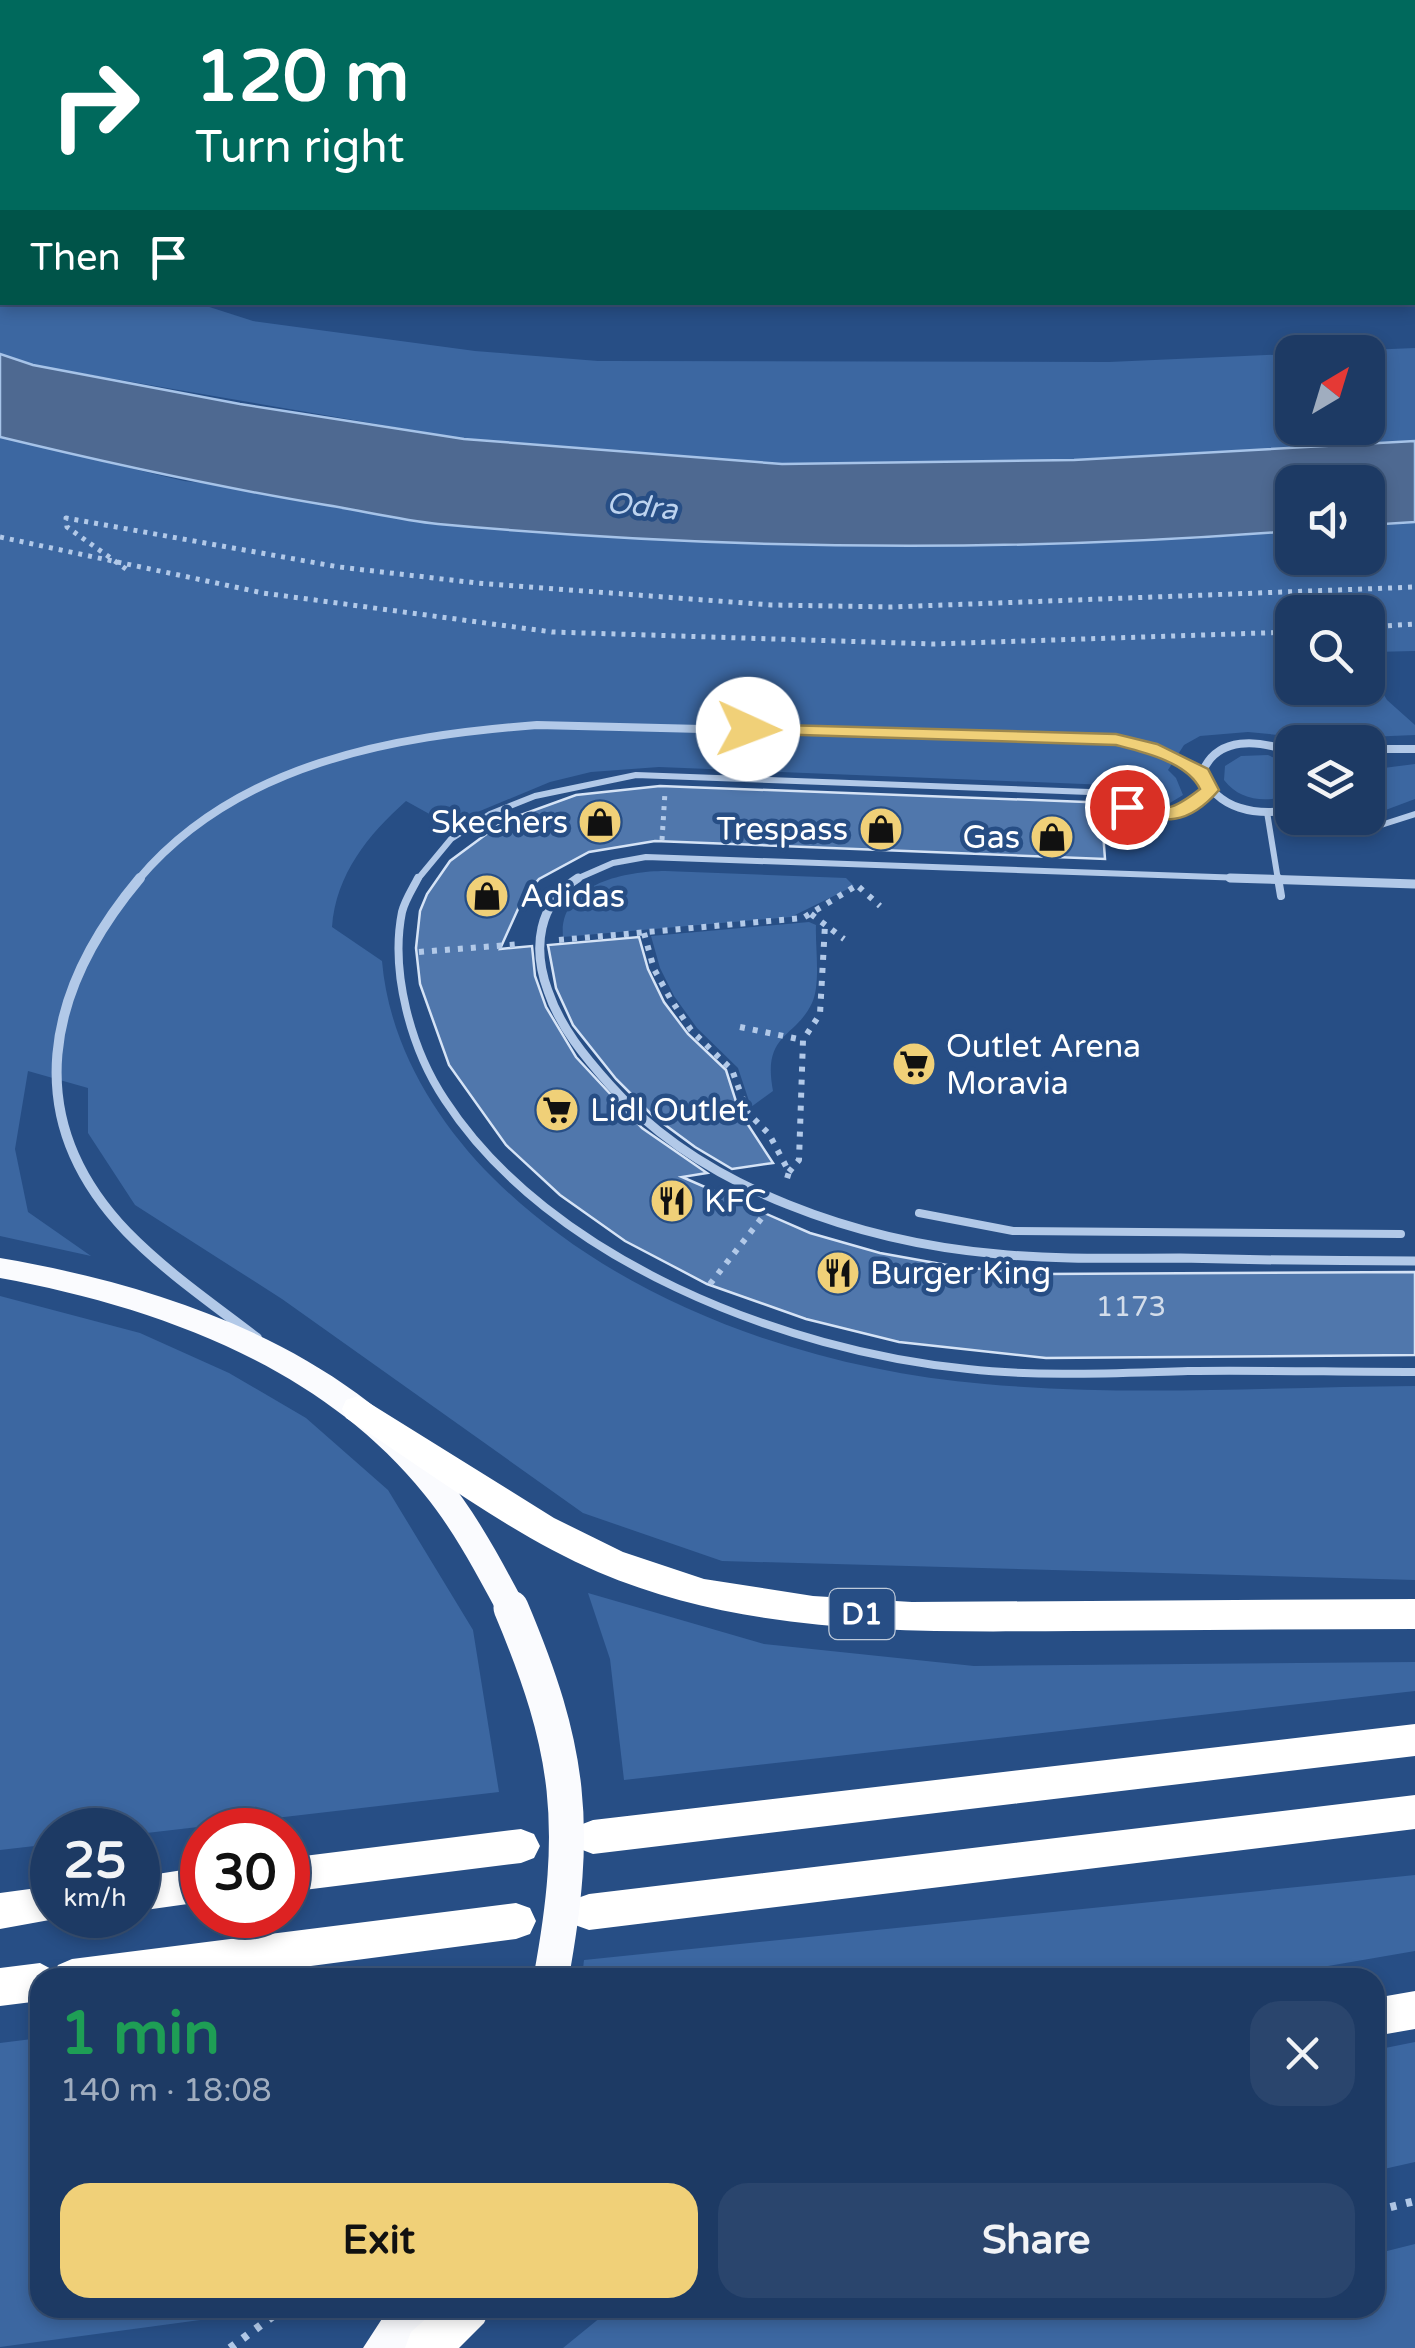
<!DOCTYPE html>
<html lang="en">
<head>
<meta charset="utf-8">
<style>
	body { margin:0; font-family:"Varela Round",sans-serif; background:#2a456d; color:#f1f3f6; height:100vh; display:flex; flex-direction:column; font-size:38px; white-space:nowrap }
	* { box-sizing:border-box; margin:0 }
	p { font-size:32px; color:#a0adbf }
	.icon { flex:none; width:55px; height:55px; fill:none; stroke:currentColor; stroke-width:2; stroke-linecap:round; stroke-linejoin:round }
	.map { position:relative; flex:1; overflow:hidden }
	.sheet { position:absolute; left:30px; top:1968px; width:1355px; height:350px; display:flex; flex-direction:column; background:#1d3a64; border-radius:30px; box-shadow:0 5px 15px #0003,0 0 0 2px #3b5478 }
	.sheet>* { flex:none }
	.top-card { position:absolute; left:0px; top:0px; width:1415px; height:305px; box-shadow:0 5px 15px #0003,0 0 0 2px #3b5478; background:#00695c; color:#fff; overflow:hidden }
	.needle { width:65px; rotate:38deg }
	.tools { position:absolute; left:1275px; top:335px; display:grid; gap:20px }
	.tools a { display:grid; place-items:center; width:110px; height:110px; border-radius:20px; background:#1d3a64; box-shadow:0 5px 15px #0003,0 0 0 2px #3b5478; font-size:50px }
	.speed { position:absolute; left:30px; top:1808px; display:flex; gap:20px; font-size:50px; font-weight:700; text-align:center }
	.speed>* { display:grid; place-content:center; width:130px; height:130px; border-radius:50%; background:#1d3a64; box-shadow:0 5px 15px #0003,0 0 0 2px #3b5478; line-height:1 }
	.speed small { font-size:25px; font-weight:400 }
	.speed .limit { border:15px solid #d22; background:#fff; color:#111 }
	.pin { position:absolute; display:grid; place-items:center; width:85px; height:85px; color:#fff; margin:-42px; border:5px solid #fff; border-radius:50%; box-shadow:0 2px 10px #0007 }
	.me { position:absolute; width:110px; margin:-55px; rotate:92deg; stroke-linejoin:round; filter:drop-shadow(0 0 8px #0008) }
	.turn { display:flex; align-items:center; gap:35px; height:210px; padding:0 30px; font-size:45px }
	.turn .icon { width:130px; height:130px; stroke-width:2.5 }
	.turn b { display:block; font-size:70px; line-height:85px }
	.then { display:flex; align-items:center; height:95px; padding:0 30px; background:#0003; gap:20px; font-size:38px }
	.round { display:grid; place-items:center; flex:none; width:105px; height:105px; border-radius:30px; background:#2a456d }
	.head { display:flex; align-items:center; justify-content:space-between; height:170px; padding:0 30px }
	h1 { font-size:60px; font-weight:700; line-height:75px; color:#1e9e55 }
	.button { display:flex; gap:20px; margin-top:auto; padding:20px 30px }
	.button a { flex:1; height:115px; border-radius:30px; background:#f0d078; color:#111; font-size:40px; font-weight:700; line-height:115px; text-align:center }
	.button a+a { background:#2a456d; color:#f1f3f6 }
	.map>svg:first-child { display:block }
</style>
</head>
<body>
<div class="map">
<svg width="1415" height="2348" viewBox="0 0 1415 2348">
	<rect width="100%" height="100%" fill="#274e85"/>
	<!-- green -->
	<path fill="#3c67a1" d="M 0,237 L 2,302 L 197,303 L 253,321 L 475,351 L 598,361 L 1109,362 L 1292,354 L 1292,428 L 1368,428 L 1368,352 L 1319,352 L 1415,348 L 1415,441 L 1074,460 L 782,464 L 464,439 L 33,365 L 0,354 Z
		M 0,437 L 184,481 L 710,541 L 946,546 L 1195,539 L 1292,531 L 1292,558 L 1368,558 L 1368,525 L 1415,522 L 1415,651 L 1373,652 L 1368,665 L 1368,612 L 1292,612 L 1292,688 L 1368,688 L 1368,668 L 1387,700 L 1415,725 L 1415,735 L 1320,739 L 1248,732 L 1200,736 L 1184,745 L 1168,770 L 1176,778 L 1183,795 L 1165,806 L 1108,785 L 659,767 L 591,772 L 550,782 L 456,821 L 433,816 L 406,801 C 368,835 336,874 332,927 L 382,961 C 389,1044 435,1120 493,1178 C 620,1304 810,1369 985,1384 C 1127,1397 1273,1387 1415,1386 L 1415,1580 L 722,1561 L 583,1513 L 282,1299 L 135,1205 L 88,1133 L 88,1088 L 28,1071 L 15,1149 L 28,1212 L 91,1256 L 0,1236 Z
		M 1268,755 L 1292,766 L 1290,795 C 1266,803 1240,801 1224,780 L 1225,766 L 1241,756 Z
		M 1415,764 L 1415,799 L 1383,811 L 1368,810 L 1368,770 Z
		M 665,871 L 846,878 L 854,886 L 791,917 L 563,937 C 558,884 626,871 665,871 Z
		M 809,922 L 816,925 C 815,947 821,983 812,1003 C 795,1039 762,1033 773,1091 L 751,1107 L 738,1068 L 697,1028 L 674,996 L 660,968 L 651,936 Z
		M 0,1296 L 140,1333 L 229,1373 L 306,1418 L 388,1490 L 473,1630 L 499,1792 L 138,1834 L 138,1830 L 52,1830 L 52,1844 L 0,1850 Z
		M 588,1593 L 764,1644 L 974,1666 L 1415,1662 L 1415,1691 L 624,1780 L 610,1659 Z
		M 1415,1875 L 1415,1951 L 1258,1978 L 582,1977 L 584,1960 Z
		M 40,2038 L 40,2308 L 230,2308 L 215,2318 L 0,2347 L 0,2043 Z
		M 1415,2042 L 1415,2162 L 1375,2171 L 1375,2050 Z
		M 1415,2244 L 1415,2348 L 563,2348 L 612,2308 L 738,2308 L 762,2320 L 954,2308 L 1375,2308 L 1375,2254 Z"/>
	<!-- water -->
	<path fill="#4e6991" stroke="#a6c3e8" stroke-width="2.5" d="M 0,354 L 33,365 L 240,404 L 464,439 L 782,464 L 1074,460 L 1415,441 L 1415,522 L 1368,525 L 1368,482 L 1292,482 L 1292,531 C 1009,553 721,550 438,524 C 401,520 363,511 326,505 C 216,487 108,463 0,437 Z"/>
	<!-- building -->
	<path fill="#5077ac" stroke="#d5e3f6" stroke-width="2.5" d="M 660,786 L 1086,802 L 1101,805 L 1105,859 L 655,841 L 589,852 L 539,879 L 523,898 L 500,949 L 532,946 L 535,976 L 546,1007 L 576,1057 L 642,1128 L 707,1173 L 682,1177 L 810,1233 L 880,1253 L 958,1267 L 1042,1274 L 1415,1272 L 1415,1355 L 1046,1358 L 899,1342 L 806,1319 L 707,1284 L 625,1241 L 560,1195 L 506,1145 L 449,1065 L 420,984 L 416,948 L 420,911 L 427,894 L 450,861 L 504,821 L 576,795 Z
		M 639,937 L 648,969 L 664,1002 L 688,1034 L 726,1070 L 739,1111 L 773,1163 L 732,1169 L 695,1147 L 653,1116 L 616,1079 L 573,1025 L 556,988 L 548,945 Z"/>
	<g fill="none" stroke-linecap="round" stroke-linejoin="round">
		<!-- path-far2 -->
		<path stroke="#b2c9e8" stroke-width="5" stroke-dasharray="4 6" stroke-linecap="butt" d="M 0,537 L 263,593 L 552,632 L 934,644 L 1292,632
			M 126,569 L 67,527 L 66,518 L 339,567 L 477,583 L 771,605 L 892,607 L 1415,587
			M 1368,627 L 1415,624
			M 662,840 L 665,792"/>
		<!-- path-far1 -->
		<path stroke="#b2c9e8" stroke-width="6" stroke-dasharray="5 8" stroke-linecap="butt" d="M 859,887 L 880,906
			M 811,914 L 844,939
			M 644,933 L 654,969 L 670,998 L 691,1030 L 732,1070 L 748,1113 L 769,1134 L 789,1172 L 785,1185
			M 559,940 L 803,918 L 859,884
			M 419,952 L 521,944
			M 740,1027 L 803,1040
			M 789,1172 L 799,1160 L 803,1040 L 820,1014 L 825,925
			M 710,1284 L 764,1215"/>
		<!-- path -->
		<path stroke="#b2c9e8" stroke-width="8" stroke-dasharray="6 10" stroke-linecap="butt" d="M 1375,2211 L 1415,2201
			M 230,2348 L 284,2308"/>
		<!-- service-far1 -->
		<path stroke="#b2c9e8" stroke-width="6" d="M 1267,812 L 1278,880
			M 1346,818 L 1381,825 L 1415,814
			M 417,880 L 451,839 L 490,814 L 535,796 L 636,775 L 1089,792 C 1141,809 1161,828 1210,790"/>
		<!-- service -->
		<path stroke="#b2c9e8" stroke-width="8" d="M 418,878 C 413,888 405,900 402,912 C 390,972 411,1049 445,1100 C 549,1260 784,1351 968,1369 C 1041,1377 1115,1373 1188,1371 C 1263,1370 1339,1372 1415,1372
			M 1278,878 L 1281,896
			M 919,1213 L 1013,1231 L 1401,1234"/>
		<!-- pedestrian-far1 -->
		<path stroke="#b2c9e8" stroke-width="6" d="M 574,880 L 613,863 L 646,857 L 1302,880"/>
		<!-- pedestrian -->
		<path stroke="#b2c9e8" stroke-width="9" d="M 578,878 C 538,903 532,948 548,991 C 560,1027 585,1057 610,1085 C 702,1190 862,1242 998,1254 C 1058,1260 1119,1258 1180,1258 C 1258,1260 1337,1261 1415,1261
			M 1230,878 L 1415,884"/>
		<!-- minor-far1 -->
		<path stroke="#b2c9e8" stroke-width="8" d="M 1368,749 L 1415,749
			M 1292,752 C 1259,740 1217,735 1202,773 C 1217,810 1256,816 1292,810
			M 138,880 C 236,763 393,736 537,725 L 1106,739 L 1150,748 L 1202,773"/>
		<!-- minor -->
		<path stroke="#b2c9e8" stroke-width="10" d="M 140,878 C 46,990 18,1118 127,1232 C 166,1272 213,1304 257,1338"/>
		<!-- trunk -->
		<path fill="#fafbfe" fill-rule="evenodd" d="M 0,1258 C 163,1286 335,1344 445,1475 C 476,1513 499,1556 522,1599 L 527,1608 L 522,1617 L 511,1621 L 500,1617 C 477,1575 455,1532 424,1494 C 321,1366 157,1307 0,1278 Z
			M 389,2308 L 434,2308 L 408,2348 L 363,2348 Z"/>
		<!-- motorway -->
		<path fill="#fff" fill-rule="evenodd" d="M 358,1396 L 554,1518 L 623,1552 L 704,1579 L 813,1596 L 912,1602 L 1415,1599 L 1415,1629 C 1302,1629 1188,1630 1075,1631 C 913,1632 749,1636 598,1572 C 508,1533 428,1471 346,1418 L 342,1409 L 346,1400 Z
			M 1415,1724 L 1415,1756 L 593,1854 L 580,1849 L 574,1837 L 580,1825 L 593,1820 Z
			M 1415,1795 L 1415,1829 L 589,1930 L 575,1925 L 570,1912 L 575,1899 L 589,1894 Z
			M 521,1829 L 534,1834 L 540,1846 L 534,1858 L 521,1863 L 288,1892 L 288,1858 Z
			M 202,1867 L 202,1902 L 138,1911 L 138,1877 Z
			M 52,1886 L 52,1915 L 66,1917 L 0,1929 L 0,1893 Z
			M 516,1903 L 530,1908 L 536,1921 L 530,1934 L 516,1939 L 219,1978 L 40,1978 L 40,2001 L 0,2006 L 0,1968 L 40,1963 L 55,1971 L 58,1965 L 72,1959 Z
			M 1415,1991 L 1415,2029 L 1375,2036 L 1375,1998 Z
			M 438,2308 L 491,2308 L 484,2323 L 459,2348 L 405,2348 L 411,2332 Z"/>
		<!-- trunk-bridge -->
		<path stroke="#fafbfe" stroke-width="35" d="M 511,1608 C 571,1750 579,1826 551,1978"/>
	</g>
	<!-- route -->
	<path fill="#f0d078" stroke="#9c874e" stroke-width="2.5" d="M 748,724 L 1116,734 L 1157,744 L 1208,769 L 1219,790 C 1186,828 1165,822 1120,811 L 1117,807 L 1127,801 C 1165,810 1168,814 1200,789 C 1187,762 1143,752 1116,745 L 742,733 L 739,729 Z"/>
	<!-- icons -->
	<defs>
		<symbol id="shop-disc" viewBox="-11 -11 22 22"><circle r="9.5" fill="#f0d078" stroke="#274e85"/><path d="M-5-2.5h2.3a2.7 3.5 0 0 1 5.4 0H5L5.5 6h-11ZM-1.5-2.5h3a1.5 2.3 0 0 0-3 0Z" fill="#111"/></symbol>
		<symbol id="supermarket-disc" viewBox="-11 -11 22 22"><circle r="9.5" fill="#f0d078" stroke="#274e85"/><path d="M-6-5.5h2.5l.6 2H6L4.5 2H-2.5L-4.4-4H-6ZM-1.5 3.2a1.3 1.3 0 1 0 .1 0ZM3 3.2a1.3 1.3 0 1 0 .1 0Z" fill="#111"/></symbol>
		<symbol id="restaurant-disc" viewBox="-11 -11 22 22"><circle r="9.5" fill="#f0d078" stroke="#274e85"/><path d="M-5-6h1v4h1v-4h1v4h1v-4h1v5L-1.5 .5V6h-2V.5L-5-1ZM5-6V6H3V1.5H1.5Q1.5-4 5-6Z" fill="#111"/></symbol>
	</defs>
	<g fill-rule="evenodd">
		<use href="#shop-disc" x="575" y="797" width="50" height="50"/>
		<use href="#shop-disc" x="856" y="804" width="50" height="50"/>
		<use href="#shop-disc" x="1027" y="812" width="50" height="50"/>
		<use href="#shop-disc" x="462" y="871" width="50" height="50"/>
		<use href="#supermarket-disc" x="889" y="1039" width="50" height="50"/>
		<use href="#supermarket-disc" x="532" y="1085" width="50" height="50"/>
		<use href="#restaurant-disc" x="647" y="1176" width="50" height="50"/>
		<use href="#restaurant-disc" x="813" y="1248" width="50" height="50"/>
	</g>
	<g text-anchor="middle" stroke-width="9" stroke-linejoin="round" paint-order="stroke">
		<!-- number labels -->
		<g font-size="28" fill="#d3ddea">
			<text x="1131" y="1316">1173</text>
		</g>
		<!-- far-water labels -->
		<g font-size="30" font-style="italic" fill="#bdd3ef" stroke="#274e85">
			<text transform="translate(642 506) rotate(6)" y="10">Odra</text>
		</g>
		<!-- shield labels -->
		<rect fill="#274e85" stroke="#becada" stroke-width="2.5" x="829.5" y="1589" width="65" height="50" rx="8"/>
		<g font-size="30" font-weight="bold" fill="#fff">
			<text x="862" y="1624">D1</text>
		</g>
		<!-- poi labels -->
		<g font-size="32" fill="#fff" stroke="#274e85" text-anchor="start">
			<text x="568" y="833" text-anchor="end">Skechers</text>
			<text x="848" y="840" text-anchor="end">Trespass</text>
			<text x="1020" y="848" text-anchor="end">Gas</text>
			<text x="520" y="907">Adidas</text>
			<text x="946" y="1057">Outlet Arena<tspan x="946" dy="37">Moravia</tspan></text>
			<text x="590" y="1121">Lidl Outlet</text>
			<text x="704" y="1212">KFC</text>
			<text x="870" y="1284">Burger King</text>
		</g>
	</g>
</svg>
<div class="tools">
<a><svg class="needle" viewBox="-14 -14 28 28"><path d="M0-13l5 13h-10z" fill="#e53935"/><path d="M0 13l5-13h-10z" fill="#a0adbf"/></svg></a>
<a><svg class="icon" aria-label="sound" viewBox="0 0 24 24"><path d="M4 9h4l5-4v14l-5-4H4zM17 9q2 3 0 6"/></svg></a>
<a><svg class="icon" aria-label="search" viewBox="0 0 24 24"><circle cx="10" cy="10" r="6"/><path d="M15 15l6 6"/></svg></a>
<a><svg class="icon" aria-label="layers" viewBox="0 0 24 24"><path d="M12 4l9 5-9 5-9-5zM3 14l9 5 9-5"/></svg></a>
</div>
<div class="speed"><div>25<small>km/h</small></div><div class="limit">30</div></div>
<div class="pin" style="left:1127px;top:807px;background:#d93025"><svg class="icon" aria-label="arrive" viewBox="0 0 24 24"><path d="M6 21V4h12l-3 4 3 4H6"/></svg></div>
<svg class="me" style="left:748px;top:729px" viewBox="-20 -20 40 40"><circle r="19" fill="#fff"/><path d="M0-13L10 11 0 6-10 11z" fill="#f0d078"/></svg>
<div class="top-card">
<div class="turn"><svg class="icon" aria-label="right" viewBox="0 0 24 24"><path d="M7 20v-9h11M14 6l5 5-5 5"/></svg><div><b>120 m</b>Turn right</div></div>
<div class="then">Then<svg class="icon" aria-label="arrive" viewBox="0 0 24 24"><path d="M6 21V4h12l-3 4 3 4H6"/></svg></div>
</div>
<section class="sheet">
<div class="head"><div><h1>1 min</h1><p>140 m · 18:08</p></div><a class="round"><svg class="icon" aria-label="close" viewBox="0 0 24 24"><path d="M6 6l12 12M18 6L6 18"/></svg></a></div>
<div class="button"><a>Exit</a><a>Share</a></div>
</section>
</div>
</body>
</html>
